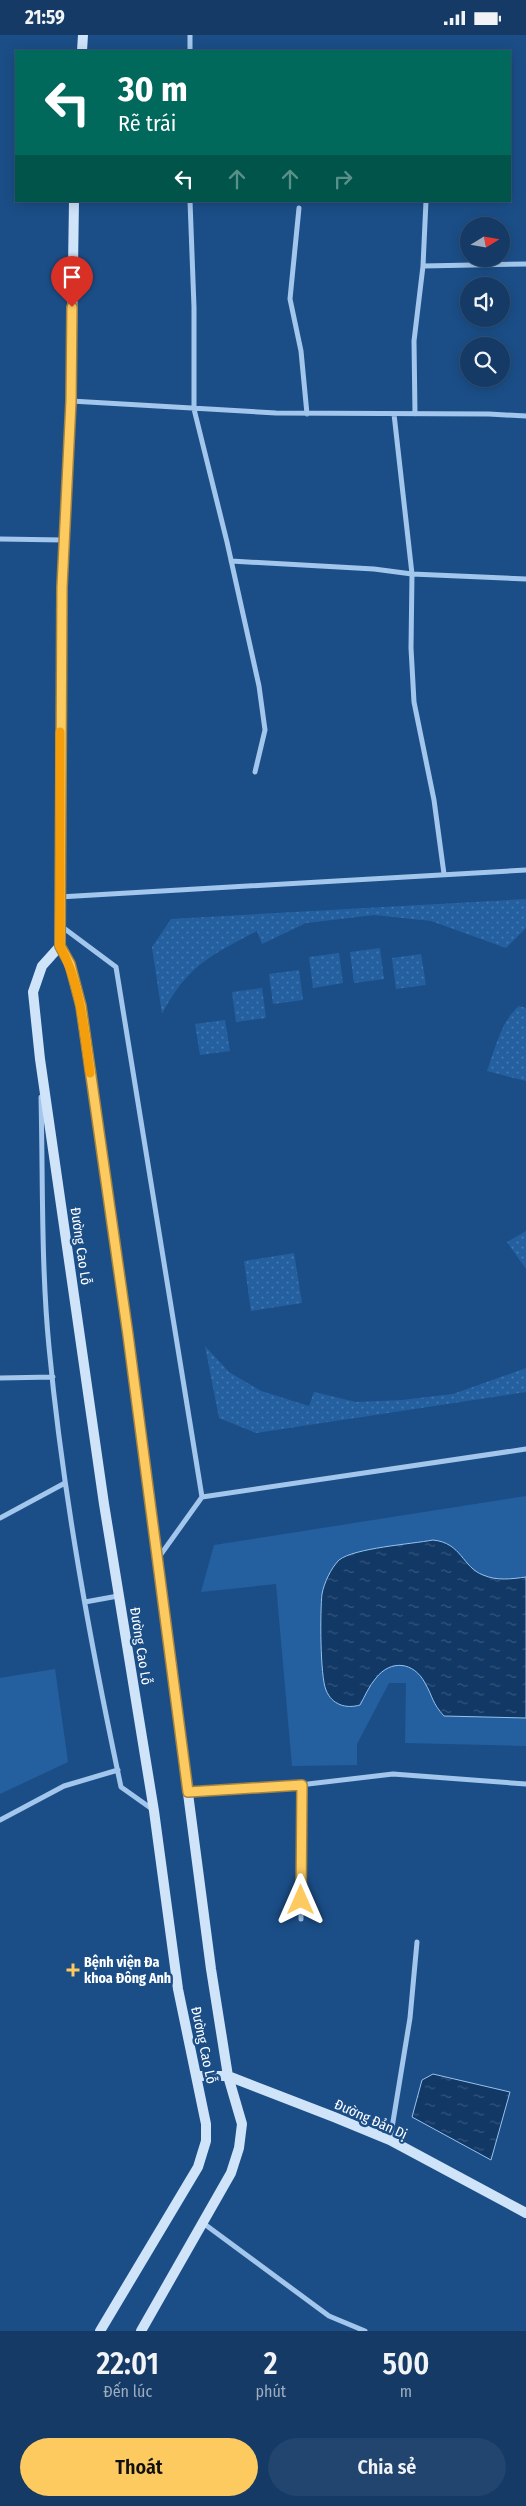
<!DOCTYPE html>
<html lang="vi">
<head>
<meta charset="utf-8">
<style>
	body { margin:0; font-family:"Fira Sans Condensed",sans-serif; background:#21456e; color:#f1f3f6; height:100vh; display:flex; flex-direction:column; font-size:19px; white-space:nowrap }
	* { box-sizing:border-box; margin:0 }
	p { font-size:16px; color:#9dadbf }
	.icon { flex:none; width:28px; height:28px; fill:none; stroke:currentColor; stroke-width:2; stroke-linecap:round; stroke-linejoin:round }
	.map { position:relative; height:2296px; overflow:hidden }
	.panel { display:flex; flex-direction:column; background:#143a65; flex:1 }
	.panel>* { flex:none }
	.guide { position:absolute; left:15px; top:15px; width:496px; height:152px; border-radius:0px; box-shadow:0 2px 12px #0003,0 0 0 1px #335479; background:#00695c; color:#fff; overflow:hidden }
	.needle { width:32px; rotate:79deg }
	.fabs { position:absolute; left:460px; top:182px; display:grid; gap:10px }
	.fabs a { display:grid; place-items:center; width:50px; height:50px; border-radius:50%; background:#143a65; box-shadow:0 2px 12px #0003,0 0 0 1px #335479; font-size:25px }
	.pin { position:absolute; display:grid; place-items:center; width:42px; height:42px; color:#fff; margin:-51px -21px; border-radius:50% 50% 50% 0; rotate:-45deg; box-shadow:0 0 5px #0007 }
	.pin .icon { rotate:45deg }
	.me { position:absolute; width:55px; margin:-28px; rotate:0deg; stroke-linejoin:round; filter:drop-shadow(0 0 4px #0008) }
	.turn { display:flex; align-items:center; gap:18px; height:105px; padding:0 20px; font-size:22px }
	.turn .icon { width:65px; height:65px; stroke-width:2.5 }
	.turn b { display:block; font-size:35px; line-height:42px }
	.lanes { display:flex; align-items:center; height:48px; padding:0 20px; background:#0003; justify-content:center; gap:25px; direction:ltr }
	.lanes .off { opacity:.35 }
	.eta { display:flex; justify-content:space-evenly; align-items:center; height:85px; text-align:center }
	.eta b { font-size:30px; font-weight:600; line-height:35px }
	.primary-button { display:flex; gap:10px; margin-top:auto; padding:10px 20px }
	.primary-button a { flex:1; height:58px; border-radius:30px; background:#fdca60; color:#111; font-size:20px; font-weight:600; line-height:58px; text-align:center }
	.primary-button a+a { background:#21456e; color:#f1f3f6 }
	.status { display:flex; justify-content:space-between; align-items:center; height:35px; padding:0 25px; background:#143a65; direction:ltr }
	.status svg { height:14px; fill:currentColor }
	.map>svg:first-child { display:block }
</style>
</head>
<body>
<div class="status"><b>21:59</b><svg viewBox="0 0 49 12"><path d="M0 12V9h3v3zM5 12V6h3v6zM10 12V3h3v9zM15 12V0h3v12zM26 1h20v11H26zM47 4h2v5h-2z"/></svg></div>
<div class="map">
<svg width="526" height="2296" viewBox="0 0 526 2296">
	<defs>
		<pattern id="grass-dots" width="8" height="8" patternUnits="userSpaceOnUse" patternTransform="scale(1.25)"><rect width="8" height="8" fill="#2460a0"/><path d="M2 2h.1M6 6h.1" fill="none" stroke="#4578ae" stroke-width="1.8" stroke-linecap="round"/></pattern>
		<pattern id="water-ripples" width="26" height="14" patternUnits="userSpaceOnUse" patternTransform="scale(1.25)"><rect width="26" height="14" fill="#123865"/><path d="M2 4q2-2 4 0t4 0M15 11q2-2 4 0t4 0" fill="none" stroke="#36567c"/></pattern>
	</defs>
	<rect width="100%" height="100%" fill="#1b4e87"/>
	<!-- grass -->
	<path fill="url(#grass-dots)" d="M 526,864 L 526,893 L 506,913 L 431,886 L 374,880 L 306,888 L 262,909 L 257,896 C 211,920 187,931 162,979 L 152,912 L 171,884 Z
		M 380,913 L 384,944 L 354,948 L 350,917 Z
		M 339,918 L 343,948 L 313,953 L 309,922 Z
		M 421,919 L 426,950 L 396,954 L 392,923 Z
		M 299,935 L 303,965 L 273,969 L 269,939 Z
		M 262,953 L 266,983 L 236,987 L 232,957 Z
		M 519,971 L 526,973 L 526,1046 L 487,1036 C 495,1014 501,986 519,971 Z
		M 225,985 L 230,1016 L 200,1020 L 195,989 Z
		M 526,1196 L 526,1234 L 507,1207 Z
		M 294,1218 L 302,1268 L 251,1276 L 244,1226 Z
		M 205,1311 L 229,1337 L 261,1356 L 309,1371 L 314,1357 L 356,1367 L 402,1365 L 453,1359 L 526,1333 L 526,1357 L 256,1398 L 219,1383 Z"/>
	<!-- park -->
	<path fill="#2460a0" d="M 526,1461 L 526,1711 L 405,1708 L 406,1648 L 389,1648 L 357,1709 L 357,1730 L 292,1731 L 276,1549 L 201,1557 L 214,1510 Z
		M 55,1634 L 68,1727 L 0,1759 L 0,1643 Z"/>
	<!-- water -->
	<path fill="url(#water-ripples)" stroke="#96c2ee" d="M 433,1505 C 462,1508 462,1532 483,1540 C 497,1546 511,1544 526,1542 L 526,1683 L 444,1681 C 432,1668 433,1662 425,1648 C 414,1627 391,1624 376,1643 C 369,1651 365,1661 360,1670 C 346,1674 332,1670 326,1655 C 320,1641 320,1576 322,1559 C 324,1548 331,1533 339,1525 C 354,1513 412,1509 433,1505 Z
		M 433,2039 L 510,2057 L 491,2125 L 412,2082 L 422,2045 Z"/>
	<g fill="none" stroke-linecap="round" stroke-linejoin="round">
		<!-- street -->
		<path stroke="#a3c6ec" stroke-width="5" d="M 190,16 L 190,0
			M 190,166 L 194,272 L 194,374 L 227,507 L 259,651 L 265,695 L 255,737
			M 426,166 L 423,231 L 526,229
			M 299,173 L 290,264 L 301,316 L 307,379
			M 71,366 L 276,378 L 489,379 L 526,381
			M 394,379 L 412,539 L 526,544
			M 415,379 L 414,306 L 423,231
			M 0,504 L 63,505
			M 231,526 L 374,534 L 412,539 L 411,613 L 414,667 L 434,765 L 444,839
			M 59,862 L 526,835
			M 61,891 L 116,932 L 202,1462 L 159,1522
			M 41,1062 C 43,1145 41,1229 49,1312 C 63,1460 90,1606 121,1752 L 152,1774
			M 0,1343 L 53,1342
			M 202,1462 L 526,1414
			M 0,1483 L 65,1448
			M 85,1567 L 118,1561
			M 188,1757 L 308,1749 L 393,1739 L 526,1749
			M 0,1785 L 64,1751 L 118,1735
			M 301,1884 L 301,1750
			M 390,2105 L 410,1983 L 417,1907
			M 203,2188 L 329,2281 L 365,2296"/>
		<!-- secondary -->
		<path stroke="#cfe3f9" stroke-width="10" d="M 82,16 L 83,0
			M 74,166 L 71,366 L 62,552 L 60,911 L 70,929 L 81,971 L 128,1300 L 211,1934 L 228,2041 L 242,2089 L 239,2113 L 231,2138 L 141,2296
			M 60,911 L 42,931 L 33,957 L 40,1024 L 104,1469 L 154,1776 L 178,1954 L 206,2089 L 206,2106 L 198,2132 L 100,2296
			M 196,2041 L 228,2041 L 334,2082 L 390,2105 L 526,2178"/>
	</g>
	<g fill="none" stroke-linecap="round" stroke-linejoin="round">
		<defs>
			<path id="route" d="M 72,272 L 71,366 L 62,552 L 60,911 L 70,929 L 81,971 L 128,1300 L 188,1757 L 302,1750 L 301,1865"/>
		</defs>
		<!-- route casing -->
		<use href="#route" stroke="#a4833e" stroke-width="12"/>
		<!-- route -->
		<use href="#route" stroke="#fdca60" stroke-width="9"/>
		<!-- slow -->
		<path stroke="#f59e0b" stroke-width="9" d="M 60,697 L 60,911 C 81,950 84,994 90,1038"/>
	</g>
	<!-- markers -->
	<path fill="#fdca60" stroke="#1b4e87" stroke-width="2" d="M70.5 1927.5h5v5h5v5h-5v5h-5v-5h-5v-5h5z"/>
	<g text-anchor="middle" stroke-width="5" stroke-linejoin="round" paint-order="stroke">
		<!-- street labels -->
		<g font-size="14" fill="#fff" stroke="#1b4e87">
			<text transform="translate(81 1211) rotate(82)" y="5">Đường Cao Lỗ</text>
			<text transform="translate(141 1611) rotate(81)" y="5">Đường Cao Lỗ</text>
			<text transform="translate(204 2010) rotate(78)" y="5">Đường Cao Lỗ</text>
			<text transform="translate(371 2084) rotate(24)" y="5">Đường Đản Dị</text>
		</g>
		<!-- poi labels -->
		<g font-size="14" font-weight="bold" fill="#fff" stroke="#1b4e87" text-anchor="start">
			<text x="84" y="1932">Bệnh viện Đa<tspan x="84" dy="16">khoa Đông Anh</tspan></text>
		</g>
	</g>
</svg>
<div class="fabs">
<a><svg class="needle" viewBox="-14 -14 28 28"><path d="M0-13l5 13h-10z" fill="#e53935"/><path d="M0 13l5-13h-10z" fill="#9dadbf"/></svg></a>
<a><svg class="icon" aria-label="sound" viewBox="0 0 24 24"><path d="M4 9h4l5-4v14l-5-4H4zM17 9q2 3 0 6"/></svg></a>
<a><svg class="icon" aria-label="search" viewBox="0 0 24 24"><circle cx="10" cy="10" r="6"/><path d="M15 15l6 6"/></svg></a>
</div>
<div class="pin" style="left:72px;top:272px;background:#d93025"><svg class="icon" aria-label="arrive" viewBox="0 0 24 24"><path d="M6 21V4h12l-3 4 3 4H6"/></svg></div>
<svg class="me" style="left:301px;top:1865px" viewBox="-20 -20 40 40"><path d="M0-17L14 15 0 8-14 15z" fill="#fdca60" stroke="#fff" stroke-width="4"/></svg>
<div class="guide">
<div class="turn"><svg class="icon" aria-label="left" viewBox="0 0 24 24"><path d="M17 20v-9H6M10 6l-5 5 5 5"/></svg><div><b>30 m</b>Rẽ trái</div></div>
<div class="lanes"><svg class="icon" aria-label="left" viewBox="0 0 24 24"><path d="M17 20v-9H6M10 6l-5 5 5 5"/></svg><svg class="icon off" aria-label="ahead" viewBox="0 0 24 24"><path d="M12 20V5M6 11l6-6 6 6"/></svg><svg class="icon off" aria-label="ahead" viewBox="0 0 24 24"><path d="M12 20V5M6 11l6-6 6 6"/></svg><svg class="icon off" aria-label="right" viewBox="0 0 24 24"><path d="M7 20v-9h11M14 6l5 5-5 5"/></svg></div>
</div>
</div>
<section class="panel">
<div class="eta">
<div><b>22:01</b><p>Đến lúc</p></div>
<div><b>2</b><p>phút</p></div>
<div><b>500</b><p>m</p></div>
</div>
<div class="primary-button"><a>Thoát</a><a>Chia sẻ</a></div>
</section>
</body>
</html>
